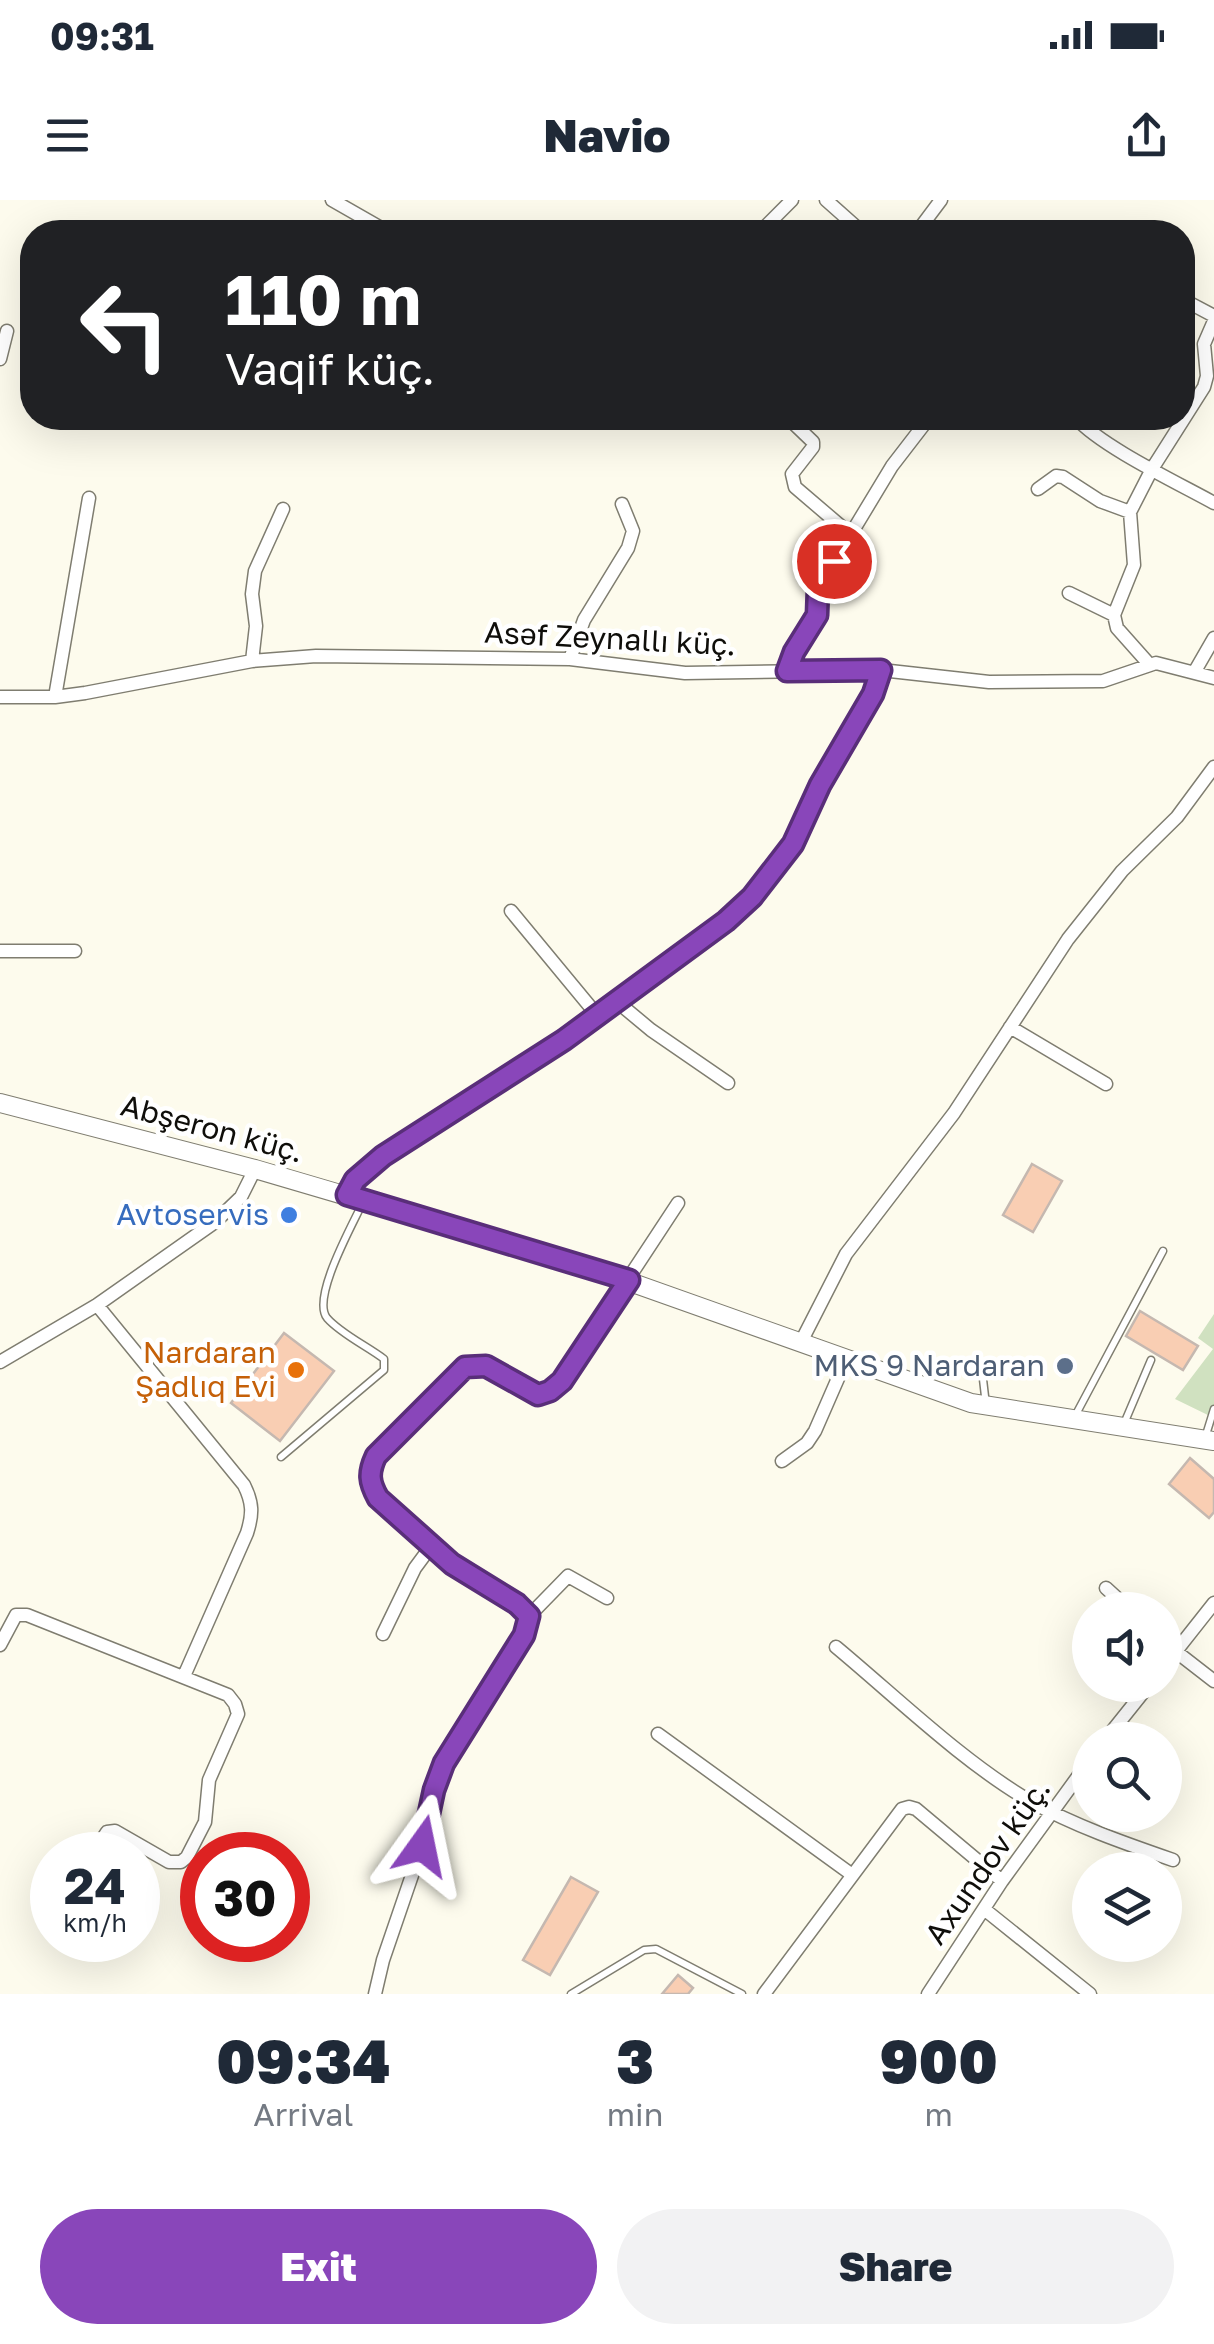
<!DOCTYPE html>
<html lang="en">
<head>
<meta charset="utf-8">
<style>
	body { margin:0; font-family:"Golos Text",sans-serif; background:#f2f2f3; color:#1f2937; height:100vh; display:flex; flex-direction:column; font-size:38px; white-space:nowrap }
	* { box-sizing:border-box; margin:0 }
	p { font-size:32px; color:#747a83 }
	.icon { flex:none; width:55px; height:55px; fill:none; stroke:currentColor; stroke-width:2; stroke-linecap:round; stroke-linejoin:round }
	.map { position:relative; height:1794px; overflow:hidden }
	.drawer { display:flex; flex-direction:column; background:#fff; flex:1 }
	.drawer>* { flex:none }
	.banner { position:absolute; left:20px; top:20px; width:1175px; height:210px; border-radius:40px; box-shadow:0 10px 40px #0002; background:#202124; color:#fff; overflow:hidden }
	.fabs { position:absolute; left:1072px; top:1392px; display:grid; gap:20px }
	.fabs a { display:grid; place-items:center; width:110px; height:110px; border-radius:50%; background:#fff; box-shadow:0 10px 40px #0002; font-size:50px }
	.speed { position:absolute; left:30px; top:1632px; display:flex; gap:20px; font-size:50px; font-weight:700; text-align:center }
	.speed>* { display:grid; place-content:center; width:130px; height:130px; border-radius:50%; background:#fff; box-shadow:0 10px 40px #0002; line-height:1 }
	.speed small { font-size:25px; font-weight:400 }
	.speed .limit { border:15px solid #d22; background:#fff; color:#111 }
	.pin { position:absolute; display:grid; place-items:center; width:85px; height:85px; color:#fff; margin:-42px; border:5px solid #fff; border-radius:50%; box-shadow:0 2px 10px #0007 }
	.me { position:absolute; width:110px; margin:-55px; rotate:12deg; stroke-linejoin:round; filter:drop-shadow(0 0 8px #0008) }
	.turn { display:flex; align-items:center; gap:35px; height:210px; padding:0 40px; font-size:45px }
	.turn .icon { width:130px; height:130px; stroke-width:2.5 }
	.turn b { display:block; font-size:70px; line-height:85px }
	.eta { display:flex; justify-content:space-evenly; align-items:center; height:170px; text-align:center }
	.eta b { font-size:60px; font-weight:800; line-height:70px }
	.primary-button { display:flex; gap:20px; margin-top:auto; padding:20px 40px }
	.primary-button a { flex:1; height:115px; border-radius:60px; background:#8946ba; color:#fff; font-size:40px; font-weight:800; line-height:115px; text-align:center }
	.primary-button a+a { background:#f2f2f3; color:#1f2937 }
	.status { display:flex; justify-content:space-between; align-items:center; height:70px; padding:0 50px; background:#fff; direction:ltr }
	.status svg { height:28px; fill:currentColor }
	header { display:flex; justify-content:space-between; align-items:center; height:130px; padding:0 40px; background:#fff; font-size:45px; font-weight:800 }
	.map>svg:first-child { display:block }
</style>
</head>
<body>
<div class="status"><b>09:31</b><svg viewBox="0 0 49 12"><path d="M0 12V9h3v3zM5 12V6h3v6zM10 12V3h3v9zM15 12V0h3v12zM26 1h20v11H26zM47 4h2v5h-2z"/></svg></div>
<header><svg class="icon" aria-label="menu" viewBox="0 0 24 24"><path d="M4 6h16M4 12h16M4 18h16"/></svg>Navio<svg class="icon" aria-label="share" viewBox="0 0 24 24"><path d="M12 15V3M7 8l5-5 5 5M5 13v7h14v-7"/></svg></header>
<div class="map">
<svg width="1214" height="1794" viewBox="0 0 1214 1794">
	<rect width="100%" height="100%" fill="#fdfbed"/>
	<!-- green -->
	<path fill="#d0e1c0" d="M 1214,1114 L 1214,1218 L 1175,1199 L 1213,1149 L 1198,1138 Z"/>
	<!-- building -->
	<path fill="#f9ceb3" stroke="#c5b8b0" stroke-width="2.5" d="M 1032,964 L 1062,981 L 1033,1032 L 1003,1015 Z
		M 1140,1111 L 1198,1146 L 1183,1170 L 1126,1136 Z
		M 284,1133 L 334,1171 L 280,1241 L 231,1203 Z
		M 1190,1258 L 1214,1279 L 1214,1312 L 1209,1318 L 1169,1284 Z
		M 571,1677 L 598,1692 L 550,1775 L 523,1760 Z
		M 678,1775 L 693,1788 L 688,1794 L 662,1794 Z"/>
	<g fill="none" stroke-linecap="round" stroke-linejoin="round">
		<defs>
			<path id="service" d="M 981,1162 L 986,1205
				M 1074,1218 L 1163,1051
				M 1123,1226 L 1151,1160
				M 1205,1238 L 1214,1209
				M 281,1257 L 384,1170 L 384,1159 C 367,1146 341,1134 327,1118 C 311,1098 353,1024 363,1002
				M 571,1794 L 644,1750 L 656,1749 L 742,1794"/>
			<path id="minor" d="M 332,0 L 388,32
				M 826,0 L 862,32
				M 760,32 L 792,0
				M 917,32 L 941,0
				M 1182,99 L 1214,116
				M 0,159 L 7,131
				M 788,218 L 813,242 L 813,247 L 792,274 L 795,287 L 850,334
				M 1076,218 C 1102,247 1178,283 1214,303
				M 1038,289 L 1056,276 L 1063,277 L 1100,301 L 1130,312
				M 1069,393 L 1114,415
				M 570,459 L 584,420 L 628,348 L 633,331 L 622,304
				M 252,461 L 256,426 L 252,394 L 255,371 L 283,309
				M 1149,464 L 1117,428 L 1114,415 L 1134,365 L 1130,312 L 1152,269 L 1204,187 L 1207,176 L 1204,144 L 1214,121
				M 787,471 L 793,452 L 817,415 L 819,387 L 892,266 L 929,218
				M 1195,471 L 1214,438
				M 0,497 L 55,497 L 85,493 L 252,461 L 316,456 L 570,459 L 685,473 L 881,470 L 989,482 L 1103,481 L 1156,463 L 1214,478
				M 55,497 L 89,298
				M 511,711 L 597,815
				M 0,751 L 75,751
				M 615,800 L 651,830 L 728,883
				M 1010,827 L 1106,884
				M 347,995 L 355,980 L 383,956 L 565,840 L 725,721 L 752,697 L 793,644 L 820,585 L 873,495 L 881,470
				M 97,1105 L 244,1285 C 253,1303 253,1314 247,1333 L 184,1476
				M 800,1144 L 846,1054 L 954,913 L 1068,739 L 1122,671 L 1177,617 L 1214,567
				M 0,1162 L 97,1105 L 215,1022 L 241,997 L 255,969
				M 782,1261 L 807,1243 L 815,1231 L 846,1160
				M 1106,1388 L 1130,1410
				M 529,1416 L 568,1376 L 607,1398
				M 383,1434 L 415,1368 L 432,1345
				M 1165,1443 L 1214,1481
				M 0,1445 L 16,1415 L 27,1415 L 228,1495 L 235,1504 L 238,1514 L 209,1580 L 205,1622 L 187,1657 L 181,1662 L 169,1662 L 115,1631 L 107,1632 L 92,1655
				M 836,1447 C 895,1496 964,1563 1030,1601 C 1075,1626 1124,1643 1173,1660
				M 1165,1465 L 1214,1403
				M 658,1534 L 851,1674
				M 1105,1540 L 1149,1485
				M 984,1709 L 1090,1794
				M 375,1794 L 383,1760 L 422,1646 L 435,1590 L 445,1563 L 524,1435 L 529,1416 L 517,1404 L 452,1364 L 378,1298 C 369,1282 368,1273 376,1256 L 465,1167 L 486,1166 L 538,1195 L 551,1191 L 561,1181 L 678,1003
				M 764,1794 L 902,1609 L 909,1607 L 916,1609 L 1002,1681
				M 928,1794 L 1002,1681 L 1090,1560"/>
			<path id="secondary" d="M 0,903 L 255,969 L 585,1066 L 971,1203 L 1214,1241"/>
		</defs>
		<!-- service casing -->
		<use href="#service" stroke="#7f7d70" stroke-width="9"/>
		<!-- minor casing -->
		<use href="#minor" stroke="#7f7d70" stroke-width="15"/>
		<!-- secondary casing -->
		<use href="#secondary" stroke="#7f7d70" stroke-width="20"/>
		<!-- service -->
		<use href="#service" stroke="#fff" stroke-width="6"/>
		<!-- minor -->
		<use href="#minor" stroke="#fff" stroke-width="12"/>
		<!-- secondary -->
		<use href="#secondary" stroke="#fff" stroke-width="18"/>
	</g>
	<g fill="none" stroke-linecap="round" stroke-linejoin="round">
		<defs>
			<path id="route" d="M 422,1646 L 434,1590 L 444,1563 L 524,1435 L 529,1416 L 517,1404 L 452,1364 L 378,1298 C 369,1282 368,1273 376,1256 L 465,1167 L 486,1166 L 538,1195 L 550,1191 L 562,1181 L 629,1080 L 347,995 L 355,980 L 383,956 L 564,840 L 726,721 L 752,697 L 793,644 L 820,585 L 873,494 L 881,470 L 787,471 L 794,452 L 817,415 L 818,388 L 834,361"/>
		</defs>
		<!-- route casing -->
		<use href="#route" stroke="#592e79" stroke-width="25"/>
		<!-- route -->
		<use href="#route" stroke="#8946ba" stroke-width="18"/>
	</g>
	<!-- markers -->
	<circle fill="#3f7fe0" stroke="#fff" stroke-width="4" cx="289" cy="1015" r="10"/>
	<circle fill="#5c6f8a" stroke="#fff" stroke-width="4" cx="1065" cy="1166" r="10"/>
	<circle fill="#e8710a" stroke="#fff" stroke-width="4" cx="296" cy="1170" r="10"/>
	<g text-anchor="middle" stroke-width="9" stroke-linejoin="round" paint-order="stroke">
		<!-- street labels -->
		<g font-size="30" fill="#0f0e0a" stroke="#fff">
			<text transform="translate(610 439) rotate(3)" y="10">Asəf Zeynallı küç.</text>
			<text transform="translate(212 929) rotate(15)" y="10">Abşeron küç.</text>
			<text transform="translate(988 1662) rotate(-55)" y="10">Axundov küç.</text>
		</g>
		<!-- shop labels -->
		<g font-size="30" fill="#366cbe" stroke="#fff" text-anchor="end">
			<text x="269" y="1025">Avtoservis</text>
		</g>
		<!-- food labels -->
		<g font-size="30" fill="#c56008" stroke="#fff" text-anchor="end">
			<text x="276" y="1163">Nardaran<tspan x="276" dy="34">Şadlıq Evi</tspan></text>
		</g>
		<!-- service labels -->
		<g font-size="30" fill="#4e5e75" stroke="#fff" text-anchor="end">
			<text x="1045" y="1176">MKS 9 Nardaran</text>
		</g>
	</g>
</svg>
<div class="fabs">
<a><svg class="icon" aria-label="sound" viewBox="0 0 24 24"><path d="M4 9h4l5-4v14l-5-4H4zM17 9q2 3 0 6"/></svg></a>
<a><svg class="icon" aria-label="search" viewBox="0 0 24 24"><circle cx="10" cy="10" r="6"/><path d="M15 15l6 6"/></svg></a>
<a><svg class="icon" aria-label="layers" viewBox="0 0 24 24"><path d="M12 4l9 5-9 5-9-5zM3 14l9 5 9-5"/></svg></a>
</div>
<div class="speed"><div>24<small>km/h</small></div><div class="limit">30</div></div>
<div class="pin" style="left:834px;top:361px;background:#d93025"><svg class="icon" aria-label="arrive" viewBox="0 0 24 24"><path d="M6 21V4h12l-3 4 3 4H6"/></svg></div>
<svg class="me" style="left:422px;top:1646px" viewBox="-20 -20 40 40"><path d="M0-17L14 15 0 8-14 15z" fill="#8946ba" stroke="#fff" stroke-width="4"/></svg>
<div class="banner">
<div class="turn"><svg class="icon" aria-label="left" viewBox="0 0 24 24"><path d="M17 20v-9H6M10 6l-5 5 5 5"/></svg><div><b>110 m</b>Vaqif küç.</div></div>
</div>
</div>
<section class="drawer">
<div class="eta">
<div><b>09:34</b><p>Arrival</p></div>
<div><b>3</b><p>min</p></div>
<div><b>900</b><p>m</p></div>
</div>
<div class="primary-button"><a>Exit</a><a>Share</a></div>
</section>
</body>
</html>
